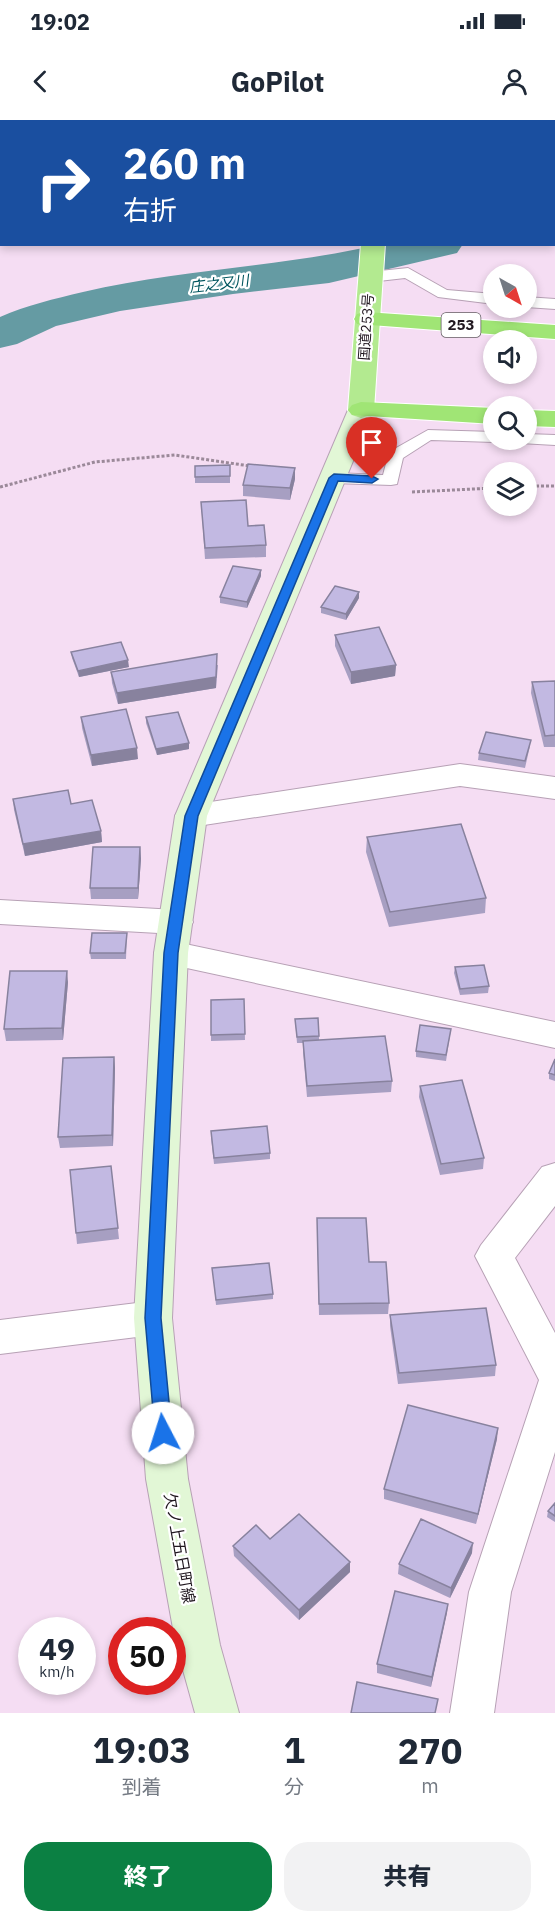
<!DOCTYPE html>
<html lang="ja">
<head>
<meta charset="utf-8">
<style>
	body { margin:0; font-family:"IBM Plex Sans","Noto Sans JP",sans-serif; background:#f2f2f3; color:#1f2937; height:100vh; display:flex; flex-direction:column; font-size:22px; white-space:nowrap }
	* { box-sizing:border-box; margin:0 }
	p { font-size:20px; color:#747a83 }
	.icon { flex:none; width:33px; height:33px; fill:none; stroke:currentColor; stroke-width:2; stroke-linecap:round; stroke-linejoin:round }
	.map { position:relative; height:1593px; overflow:hidden }
	.side { display:flex; flex-direction:column; background:#fff; flex:1 }
	.side>* { flex:none }
	.top-card { position:absolute; left:0px; top:0px; width:555px; height:126px; box-shadow:0 3px 9px #0003; background:#1a4fa0; color:#fff; overflow:hidden }
	.needle { width:39px; rotate:141deg }
	.fabs { position:absolute; left:483px; top:144px; display:grid; gap:12px }
	.fabs a { display:grid; place-items:center; width:54px; height:54px; border-radius:50%; background:#fff; box-shadow:0 3px 9px #0003; font-size:30px }
	.speed { position:absolute; left:18px; top:1497px; display:flex; gap:12px; font-size:30px; font-weight:700; text-align:center }
	.speed>* { display:grid; place-content:center; width:78px; height:78px; border-radius:50%; background:#fff; box-shadow:0 3px 9px #0003; line-height:1 }
	.speed small { font-size:15px; font-weight:400 }
	.speed .limit { border:9px solid #d22; background:#fff; color:#111 }
	.pin { position:absolute; display:grid; place-items:center; width:51px; height:51px; color:#fff; margin:-62px -26px; border-radius:50% 50% 50% 0; rotate:-45deg; box-shadow:0 0 6px #0007 }
	.pin .icon { rotate:45deg }
	.me { position:absolute; width:66px; margin:-33px; rotate:355deg; stroke-linejoin:round; filter:drop-shadow(0 0 4px #0008) }
	.turn { display:flex; align-items:center; gap:21px; height:126px; padding:0 24px; font-size:27px }
	.turn .icon { width:78px; height:78px; stroke-width:2.5 }
	.turn b { display:block; font-size:42px; line-height:51px }
	.eta { display:flex; justify-content:space-evenly; align-items:center; height:102px; text-align:center }
	.eta b { font-size:36px; font-weight:800; line-height:42px }
	.cta { display:flex; gap:12px; margin-top:auto; padding:12px 24px }
	.cta a { flex:1; height:69px; border-radius:24px; background:#0b8043; color:#fff; font-size:24px; font-weight:800; line-height:69px; text-align:center }
	.cta a+a { background:#f2f2f3; color:#1f2937 }
	.status { display:flex; justify-content:space-between; align-items:center; height:42px; padding:0 30px; background:#fff; direction:ltr }
	.status svg { height:16px; fill:currentColor }
	header { display:flex; justify-content:space-between; align-items:center; height:78px; padding:0 24px; background:#fff; font-size:27px; font-weight:800 }
	.map>svg:first-child { display:block }
</style>
</head>
<body>
<div class="status"><b>19:02</b><svg viewBox="0 0 49 12"><path d="M0 12V9h3v3zM5 12V6h3v6zM10 12V3h3v9zM15 12V0h3v12zM26 1h20v11H26zM47 4h2v5h-2z"/></svg></div>
<header><svg class="icon" aria-label="back" viewBox="0 0 24 24"><path d="M15 5l-7 7 7 7"/></svg>GoPilot<svg class="icon" aria-label="person" viewBox="0 0 24 24"><circle cx="12" cy="8" r="4"/><path d="M4 21q1-7 8-7t8 7"/></svg></header>
<div class="map">
<svg width="555" height="1593" viewBox="0 0 555 1593">
	<rect width="100%" height="100%" fill="#f5ddf3"/>
	<g fill="none" stroke-linecap="round" stroke-linejoin="round">
		<!-- river -->
		<path fill="#659ba3" fill-rule="evenodd" d="M 381,124 L 463,124 L 457,133 L 329,163 L 233,174 L 120,191 L 56,206 L 17,224 L 0,228 L 0,197 C 27,185 54,179 83,172 C 181,149 283,147 381,124 Z"/>
		<defs>
			<path id="service" d="M 408,148 L 447,170 L 494,174 L 494,184 L 438,177 L 405,158 L 370,162 L 362,157 L 370,152 Z
				M 526,177 L 555,179 L 555,189 L 526,187 Z
				M 428,310 L 494,312 L 494,320 L 501,320 L 494,322 L 431,320 L 403,338 L 397,364 L 391,365 L 334,363 L 328,362 L 326,358 L 328,354 L 334,353 L 383,355 L 389,332 Z
				M 526,314 L 555,315 L 555,325 L 520,323 L 518,320 L 526,320 Z"/>
			<path id="minor" d="M 0,90 L 2,90 L 2,104 L 0,104 Z
				M 460,644 L 555,657 L 555,679 L 460,666 L 191,707 L 180,704 L 175,696 L 180,688 L 191,685 Z
				M 171,821 L 555,902 L 555,928 L 159,842 L 154,833 L 159,824 Z
				M 555,1043 L 555,1086 L 515,1138 L 555,1213 L 555,1332 L 511,1472 L 494,1593 L 450,1593 L 469,1472 L 539,1260 L 475,1136 L 481,1125 L 542,1047 Z
				M 153,1181 L 167,1186 L 172,1198 L 167,1210 L 153,1215 L 0,1234 L 0,1200 Z"/>
			<path id="tertiary" d="M 0,780 L 176,790 L 188,793 L 193,802 L 188,811 L 176,814 L 0,804 Z"/>
			<path id="secondary" d="M 361,282 L 370,285 L 374,290 L 207,696 L 188,833 L 172,1198 L 188,1359 L 220,1525 L 239,1593 L 195,1593 L 176,1525 L 146,1359 L 134,1198 L 154,833 L 175,696 L 348,290 L 352,285 Z"/>
			<path id="trunk" d="M 372,0 L 394,0 L 394,2 L 372,2 Z
				M 361,124 L 385,124 L 374,290 L 370,295 L 361,298 L 352,295 L 348,290 Z"/>
			<path id="motorway" d="M 366,192 L 555,205 L 555,219 L 357,204 L 354,199 L 357,194 Z
				M 361,282 L 494,288 L 494,304 L 352,295 L 348,290 L 352,285 Z
				M 526,290 L 555,291 L 555,307 L 526,306 Z"/>
		</defs>
		<!-- service casing -->
		<use href="#service" stroke="#b7a1b5" stroke-width="2"/>
		<!-- minor casing -->
		<use href="#minor" stroke="#b7a1b5" stroke-width="2"/>
		<!-- tertiary casing -->
		<use href="#tertiary" stroke="#b7a1b5" stroke-width="2"/>
		<!-- secondary casing -->
		<use href="#secondary" stroke="#b7a1b5" stroke-width="2"/>
		<!-- trunk casing -->
		<use href="#trunk" stroke="#fff" stroke-width="2"/>
		<!-- motorway casing -->
		<use href="#motorway" stroke="#fff" stroke-width="2"/>
		<!-- path -->
		<path stroke="#9b8999" stroke-width="3" stroke-dasharray="3 2" stroke-linecap="butt" d="M 526,366 L 555,366
			M 0,367 L 95,342 L 175,335 L 250,346
			M 412,372 L 494,368"/>
		<!-- service -->
		<use href="#service" fill="#fff" fill-rule="evenodd"/>
		<!-- minor -->
		<use href="#minor" fill="#fff" fill-rule="evenodd"/>
		<!-- tertiary -->
		<use href="#tertiary" fill="#fff" fill-rule="evenodd"/>
		<!-- secondary -->
		<use href="#secondary" fill="#e2f7d6" fill-rule="evenodd"/>
		<!-- trunk -->
		<use href="#trunk" fill="#b3ea90" fill-rule="evenodd"/>
		<!-- motorway -->
		<use href="#motorway" fill="#a0e575" fill-rule="evenodd"/>
	</g>
	<!-- wall -->
	<path fill="#a79fc2" d="M 424,0 L 467,0 L 467,2 L 424,2 Z
		M 230,345 L 230,363 L 195,363 L 195,346 Z
		M 295,348 L 295,359 L 290,380 L 243,376 L 243,365 Z
		M 201,382 L 248,406 L 266,425 L 266,437 L 205,439 Z
		M 261,456 L 247,488 L 220,483 L 220,477 Z
		M 359,478 L 346,500 L 321,493 L 321,487 Z
		M 335,515 L 396,545 L 395,556 L 351,564 L 335,526 Z
		M 71,532 L 129,547 L 79,557 L 72,538 Z
		M 218,545 L 216,568 L 118,584 L 112,563 L 111,552 Z
		M 555,561 L 555,627 L 544,627 L 531,573 L 532,562 Z
		M 81,597 L 138,639 L 92,646 L 82,608 Z
		M 146,597 L 189,623 L 189,629 L 157,635 L 146,603 Z
		M 530,626 L 525,648 L 478,640 L 479,633 Z
		M 13,679 L 71,684 L 101,711 L 102,722 L 25,736 L 14,690 Z
		M 367,717 L 486,778 L 485,793 L 389,807 L 366,732 Z
		M 140,727 L 141,739 L 138,779 L 91,779 L 90,768 Z
		M 127,813 L 126,839 L 91,839 L 90,833 Z
		M 455,847 L 489,866 L 488,873 L 460,875 L 454,853 Z
		M 68,862 L 63,920 L 6,921 L 4,909 Z
		M 244,879 L 245,920 L 211,921 L 211,880 Z
		M 295,899 L 319,916 L 319,920 L 392,961 L 391,972 L 307,977 L 303,932 L 303,923 L 297,923 Z
		M 451,909 L 446,941 L 416,937 L 416,931 Z
		M 114,937 L 115,948 L 113,1026 L 60,1028 L 58,1017 Z
		M 555,939 L 555,961 L 549,959 L 549,953 Z
		M 420,966 L 484,1038 L 483,1049 L 440,1055 L 419,977 Z
		M 211,1017 L 270,1033 L 270,1039 L 214,1044 Z
		M 111,1046 L 119,1119 L 77,1124 L 70,1050 Z
		M 317,1098 L 369,1142 L 389,1183 L 388,1194 L 319,1195 Z
		M 213,1154 L 273,1174 L 273,1179 L 216,1185 Z
		M 390,1195 L 496,1245 L 495,1256 L 398,1264 L 390,1206 Z
		M 497,1319 L 476,1404 L 384,1379 L 384,1369 Z
		M 555,1383 L 555,1402 L 547,1397 L 548,1391 Z
		M 270,1419 L 350,1442 L 350,1452 L 299,1500 L 234,1436 L 233,1426 Z
		M 472,1433 L 450,1478 L 398,1454 L 399,1444 Z
		M 448,1484 L 431,1567 L 377,1553 L 377,1544 Z"/>
	<!-- shaded-wall -->
	<path fill="#88829e" d="M 295,348 L 295,359 L 290,380 L 290,368 Z
		M 261,450 L 261,456 L 247,488 L 247,482 Z
		M 359,472 L 359,478 L 346,500 L 346,494 Z
		M 217,534 L 216,568 L 118,584 L 117,573 Z
		M 128,540 L 129,547 L 79,557 L 78,551 Z
		M 396,545 L 395,556 L 351,564 L 351,552 Z
		M 189,623 L 189,629 L 157,635 L 156,629 Z
		M 137,628 L 138,639 L 92,646 L 91,635 Z
		M 101,711 L 102,722 L 25,736 L 23,724 Z
		M 140,727 L 141,739 L 138,779 L 138,768 Z
		M 67,851 L 68,862 L 63,920 L 62,908 Z
		M 114,937 L 115,948 L 113,1026 L 112,1015 Z
		M 498,1308 L 497,1319 L 476,1404 L 478,1394 Z
		M 473,1423 L 472,1433 L 450,1478 L 451,1468 Z
		M 350,1442 L 350,1452 L 299,1500 L 299,1490 Z
		M 448,1484 L 447,1493 L 431,1567 L 432,1557 Z"/>
	<!-- building -->
	<path fill="#c2b9e2" stroke="#88829e" stroke-width="1.5" d="M 492,0 L 515,0 L 515,2 L 492,2 Z
		M 554,32 L 555,32 L 555,48 L 554,48 Z
		M 248,344 L 295,348 L 290,368 L 243,365 Z
		M 230,345 L 230,356 L 195,357 L 195,346 Z
		M 246,380 L 248,406 L 264,405 L 266,425 L 205,428 L 201,382 Z
		M 233,446 L 261,450 L 247,482 L 220,477 Z
		M 335,466 L 359,472 L 346,494 L 321,487 Z
		M 379,507 L 396,545 L 351,552 L 335,515 Z
		M 121,522 L 128,540 L 78,551 L 71,532 Z
		M 217,534 L 216,557 L 117,573 L 111,552 Z
		M 555,561 L 555,615 L 545,616 L 532,562 Z
		M 126,589 L 137,628 L 91,635 L 81,597 Z
		M 178,592 L 189,623 L 156,629 L 146,597 Z
		M 486,612 L 531,620 L 525,641 L 479,633 Z
		M 68,670 L 71,684 L 92,680 L 101,711 L 23,724 L 13,679 Z
		M 461,704 L 486,778 L 390,792 L 367,717 Z
		M 93,727 L 140,727 L 138,768 L 90,768 Z
		M 92,813 L 127,813 L 125,833 L 90,833 Z
		M 484,845 L 489,866 L 460,869 L 455,847 Z
		M 10,851 L 67,851 L 62,908 L 4,909 Z
		M 244,879 L 245,914 L 211,915 L 211,880 Z
		M 318,898 L 319,916 L 297,917 L 295,899 Z
		M 420,905 L 451,909 L 446,935 L 416,931 Z
		M 385,916 L 392,961 L 307,966 L 303,921 Z
		M 114,937 L 112,1015 L 58,1017 L 63,938 Z
		M 555,939 L 555,955 L 549,953 Z
		M 462,960 L 484,1038 L 441,1044 L 420,966 Z
		M 267,1006 L 270,1033 L 214,1038 L 211,1011 Z
		M 111,1046 L 118,1108 L 76,1113 L 70,1050 Z
		M 317,1098 L 366,1098 L 369,1142 L 386,1142 L 389,1183 L 319,1184 Z
		M 269,1143 L 273,1174 L 216,1180 L 212,1148 Z
		M 486,1188 L 496,1245 L 399,1253 L 390,1195 Z
		M 408,1285 L 498,1308 L 478,1394 L 384,1369 Z
		M 555,1383 L 555,1396 L 548,1391 Z
		M 299,1394 L 350,1442 L 299,1490 L 233,1426 L 256,1405 L 270,1419 Z
		M 421,1399 L 473,1423 L 451,1468 L 399,1444 Z
		M 395,1471 L 448,1484 L 432,1557 L 377,1544 Z
		M 357,1562 L 438,1579 L 435,1593 L 351,1593 Z"/>
	<!-- route -->
	<path fill="#1a73e8" stroke="#114b97" stroke-width="1.5" d="M 334,354 L 372,356 L 378,359 L 372,363 L 338,361 L 198,696 L 178,833 L 161,1198 L 172,1313 L 169,1318 L 163,1320 L 157,1318 L 155,1313 L 145,1198 L 164,833 L 185,696 L 329,358 Z"/>
	<g text-anchor="middle" stroke-width="4.5" stroke-linejoin="round" paint-order="stroke">
		<!-- far-street labels -->
		<g font-size="14" fill="#211820" stroke="#fff">
			<text transform="translate(366 207) rotate(-86)" y="5">国道253号</text>
		</g>
		<!-- far-water labels -->
		<g font-size="15" font-style="italic" fill="#02565f" stroke="#fff">
			<text transform="translate(219 164) rotate(-7)" y="5">庄之又川</text>
		</g>
		<!-- shield labels -->
		<rect fill="#fff" stroke="#645d63" stroke-width="1.5" x="441.5" y="193" width="39" height="24" rx="4.5"/>
		<g font-size="15" font-weight="bold" fill="#211820">
			<text x="461" y="210">253</text>
		</g>
		<!-- street labels -->
		<g font-size="16" fill="#211820" stroke="#fff">
			<text transform="translate(180 1428) rotate(80)" y="6">欠ノ上五日町線</text>
		</g>
	</g>
</svg>
<div class="fabs">
<a><svg class="needle" viewBox="-14 -14 28 28"><path d="M0-13l5 13h-10z" fill="#e53935"/><path d="M0 13l5-13h-10z" fill="#747a83"/></svg></a>
<a><svg class="icon" aria-label="sound" viewBox="0 0 24 24"><path d="M4 9h4l5-4v14l-5-4H4zM17 9q2 3 0 6"/></svg></a>
<a><svg class="icon" aria-label="search" viewBox="0 0 24 24"><circle cx="10" cy="10" r="6"/><path d="M15 15l6 6"/></svg></a>
<a><svg class="icon" aria-label="layers" viewBox="0 0 24 24"><path d="M12 4l9 5-9 5-9-5zM3 14l9 5 9-5"/></svg></a>
</div>
<div class="speed"><div>49<small>km/h</small></div><div class="limit">50</div></div>
<div class="pin" style="left:372px;top:359px;background:#d93025"><svg class="icon" aria-label="arrive" viewBox="0 0 24 24"><path d="M6 21V4h12l-3 4 3 4H6"/></svg></div>
<svg class="me" style="left:163px;top:1313px" viewBox="-20 -20 40 40"><circle r="19" fill="#fff"/><path d="M0-13L10 11 0 6-10 11z" fill="#1a73e8"/></svg>
<div class="top-card">
<div class="turn"><svg class="icon" aria-label="right" viewBox="0 0 24 24"><path d="M7 20v-9h11M14 6l5 5-5 5"/></svg><div><b>260 m</b>右折</div></div>
</div>
</div>
<section class="side">
<div class="eta">
<div><b>19:03</b><p>到着</p></div>
<div><b>1</b><p>分</p></div>
<div><b>270</b><p>m</p></div>
</div>
<div class="cta"><a>終了</a><a>共有</a></div>
</section>
</body>
</html>
